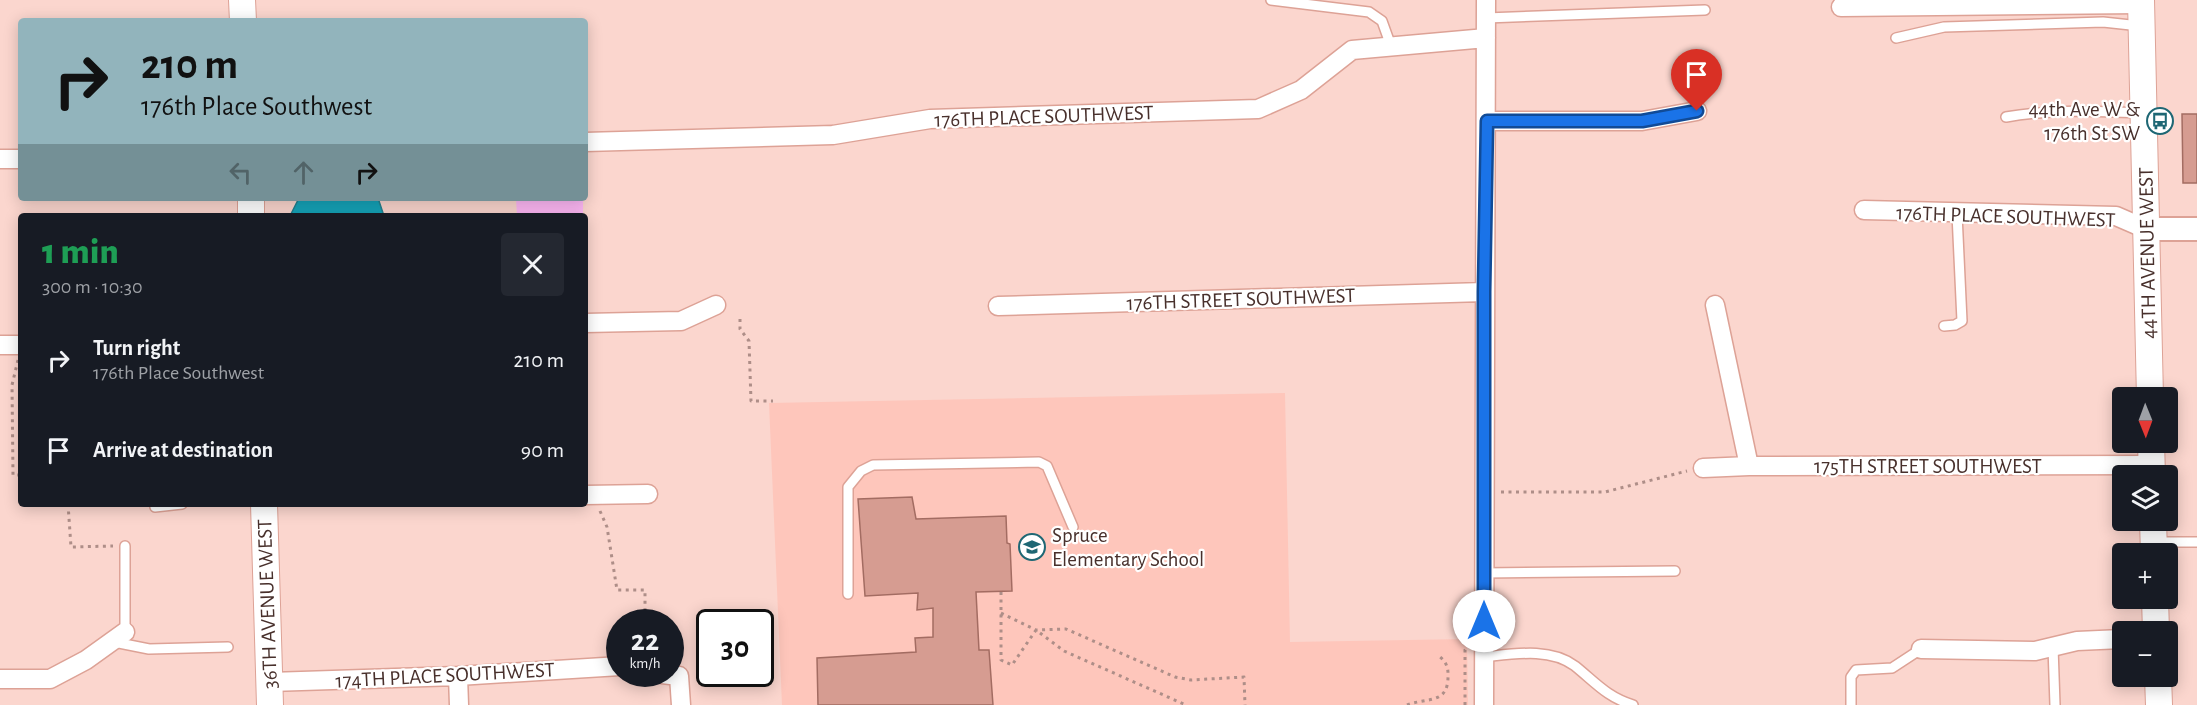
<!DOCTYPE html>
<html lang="en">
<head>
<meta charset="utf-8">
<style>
	body { margin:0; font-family:"Alegreya Sans",sans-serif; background:#242831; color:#f1f3f6; height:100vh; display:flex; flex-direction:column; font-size:22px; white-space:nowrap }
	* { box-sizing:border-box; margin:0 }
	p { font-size:20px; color:#9ea1a6 }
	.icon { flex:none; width:33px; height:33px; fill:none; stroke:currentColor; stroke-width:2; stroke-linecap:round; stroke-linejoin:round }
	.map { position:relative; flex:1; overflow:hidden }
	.drawer { position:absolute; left:18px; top:213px; width:570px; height:294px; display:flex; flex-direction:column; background:#171b24; border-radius:6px; box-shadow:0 3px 15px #0003 }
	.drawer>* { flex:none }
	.top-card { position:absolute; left:18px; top:18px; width:570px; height:183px; border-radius:6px; box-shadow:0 3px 15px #0003; background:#92b4bc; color:#111; overflow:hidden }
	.needle { width:39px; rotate:179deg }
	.controls { position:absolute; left:2112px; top:387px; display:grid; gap:12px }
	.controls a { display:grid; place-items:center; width:66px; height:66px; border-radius:6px; background:#171b24; box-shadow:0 3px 15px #0003; font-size:30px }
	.speed { position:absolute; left:606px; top:609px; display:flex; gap:12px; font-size:30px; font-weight:700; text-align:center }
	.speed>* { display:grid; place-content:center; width:78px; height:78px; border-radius:50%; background:#171b24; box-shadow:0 3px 15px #0003; line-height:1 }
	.speed small { font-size:15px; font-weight:400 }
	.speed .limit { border:3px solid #111; border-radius:9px; background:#fff; color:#111 }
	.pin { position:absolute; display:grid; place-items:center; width:51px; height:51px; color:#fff; margin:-62px -26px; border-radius:50% 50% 50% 0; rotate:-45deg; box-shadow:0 0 6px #0007 }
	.pin .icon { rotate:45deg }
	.me { position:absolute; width:66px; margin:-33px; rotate:0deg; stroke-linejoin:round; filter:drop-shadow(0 0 4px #0008) }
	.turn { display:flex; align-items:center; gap:21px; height:126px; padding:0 24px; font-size:27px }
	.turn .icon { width:78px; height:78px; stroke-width:2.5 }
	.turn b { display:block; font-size:42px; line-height:51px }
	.lanes { display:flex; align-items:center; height:57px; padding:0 24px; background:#0003; justify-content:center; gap:30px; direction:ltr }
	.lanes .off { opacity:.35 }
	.round { display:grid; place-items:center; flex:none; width:63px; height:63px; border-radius:6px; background:#242831 }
	.summary { display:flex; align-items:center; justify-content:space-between; height:102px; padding:0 24px }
	h1 { font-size:36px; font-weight:800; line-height:45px; color:#1e9e55 }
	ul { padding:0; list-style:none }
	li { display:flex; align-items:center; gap:18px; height:90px; padding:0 24px }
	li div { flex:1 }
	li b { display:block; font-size:22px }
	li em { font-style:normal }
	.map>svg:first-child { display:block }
</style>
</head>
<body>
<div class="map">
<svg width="2197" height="705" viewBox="0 0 2197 705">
	<rect width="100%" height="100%" fill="#fbd6ce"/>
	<!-- built -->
	<path fill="#fec6bb" d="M 1285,393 L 1290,642 L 1467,639 L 1468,705 L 782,705 L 769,403 Z"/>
	<!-- green -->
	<path fill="#fdb7f4" d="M 516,198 L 583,198 L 583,216 L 517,216 Z"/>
	<!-- water -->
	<path fill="#15a3b8" stroke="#24808e" stroke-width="1.5" d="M 299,198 L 378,198 L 384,216 L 290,216 Z"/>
	<!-- building -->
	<path fill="#d69c91" stroke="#a36c62" stroke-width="1.5" d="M 2182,114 L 2197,114 L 2197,183 L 2183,183 Z
		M 912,497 L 916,519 L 1006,516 L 1007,543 L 1010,544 L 1012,591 L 976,592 L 979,650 L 989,650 L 993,705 L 818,705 L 817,658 L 916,652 L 915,638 L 933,637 L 933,608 L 917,610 L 918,593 L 865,596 L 858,499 Z"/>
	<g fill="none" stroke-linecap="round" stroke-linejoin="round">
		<defs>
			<path id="service" d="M 1271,0 L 1369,12 L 1382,21 L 1391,46
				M 1486,18 L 1705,10
				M 1896,38 L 1944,27 L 2103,22 L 2140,26
				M 2006,117 C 2051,109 2096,111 2141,113
				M 1944,326 L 1955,325 L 1962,321 L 1957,214
				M 155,507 L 182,504
				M 2155,542 L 2197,542
				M 1484,573 L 1675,571
				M 848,594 L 848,487 L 861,471 L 873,465 L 1039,462 L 1047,466 L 1073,527
				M 125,632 L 125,546
				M 114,642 L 149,649 L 228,647
				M 2053,647 L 2055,705
				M 1484,657 C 1513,654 1550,647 1575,666 C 1596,683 1607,697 1633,705
				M 1851,705 L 1851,677 L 1856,670 L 1892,668 L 1921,649"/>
			<path id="minor" d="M 1841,7 L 2141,4
				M 1487,121 L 1642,121 L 1697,111
				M 585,142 L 833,135 L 930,119 L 1258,109 L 1301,90 L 1352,50 L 1486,38
				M 0,159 L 21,159
				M 1864,210 L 2116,216 L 2146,229
				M 1715,305 L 1749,466
				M 998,306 L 1484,292
				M 585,323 L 681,321 L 716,305
				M 0,345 L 21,345
				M 1703,468 L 1749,466 L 2152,465
				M 585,495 L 648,494
				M 1921,649 L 2035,651 L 2077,641 L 2122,639
				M 662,674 L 679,676 L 681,705
				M 458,676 L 459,705
				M 0,679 L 50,679 L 86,660 L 125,632
				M 270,682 L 458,676 L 620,666
				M 1484,705 C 1484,470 1486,235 1486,0"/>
			<path id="tertiary" d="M 2146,229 L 2197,229"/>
			<path id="secondary" d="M 242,0 L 243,21
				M 2141,0 L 2150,398
				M 251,198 L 251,216
				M 2151,442 L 2152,476
				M 264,504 L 270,705
				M 2153,520 L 2154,554
				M 2155,598 L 2156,632
				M 2158,676 L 2159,705"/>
		</defs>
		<!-- service casing -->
		<use href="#service" stroke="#dda296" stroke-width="12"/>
		<!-- minor casing -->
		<use href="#minor" stroke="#dda296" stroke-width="21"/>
		<!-- tertiary casing -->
		<use href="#tertiary" stroke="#dda296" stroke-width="26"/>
		<!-- secondary casing -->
		<use href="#secondary" stroke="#dda296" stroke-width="28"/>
		<!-- path -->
		<path stroke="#ae8e88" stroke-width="3" stroke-dasharray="3 4.5" stroke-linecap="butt" d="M 740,319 L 740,329 L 749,341 L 751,401 L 773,401
			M 18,360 L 12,385 L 13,475 L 21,475
			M 1501,492 L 1605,492 L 1687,471
			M 68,504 L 71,547 L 113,546
			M 600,511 L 607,527 L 617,590 L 645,590 L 645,622
			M 1001,592 L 1001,660 L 1012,665 L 1036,630 L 1064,651 L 1186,705
			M 1001,613 L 1036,630 L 1066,629 L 1175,677 L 1191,680 L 1244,677 L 1245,705
			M 1407,705 C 1428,697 1449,705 1448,674 C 1448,667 1446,662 1440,657
			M 1465,705 L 1465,650 L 1468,646"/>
		<!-- service -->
		<use href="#service" stroke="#fff" stroke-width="9"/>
		<!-- minor -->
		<use href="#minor" stroke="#fff" stroke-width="18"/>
		<!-- tertiary -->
		<use href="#tertiary" stroke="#fff" stroke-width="22"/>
		<!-- secondary -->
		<use href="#secondary" stroke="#fff" stroke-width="26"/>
	</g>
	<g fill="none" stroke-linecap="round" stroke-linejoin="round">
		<defs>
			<path id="route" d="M 1484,621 L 1484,292 L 1487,121 L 1642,121 L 1697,111"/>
		</defs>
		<!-- route casing -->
		<use href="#route" stroke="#114b97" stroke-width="15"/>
		<!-- route -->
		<use href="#route" stroke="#1a73e8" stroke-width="10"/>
	</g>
	<!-- icons -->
	<defs>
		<symbol id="bus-ring" viewBox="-11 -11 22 22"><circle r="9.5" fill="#fff" stroke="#1e6774" stroke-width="1.5"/><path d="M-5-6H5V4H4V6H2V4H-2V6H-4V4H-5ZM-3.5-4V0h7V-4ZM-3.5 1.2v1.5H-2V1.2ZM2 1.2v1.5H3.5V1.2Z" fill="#1e6774"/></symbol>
		<symbol id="school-ring" viewBox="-11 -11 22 22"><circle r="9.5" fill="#fff" stroke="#1e6774" stroke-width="1.5"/><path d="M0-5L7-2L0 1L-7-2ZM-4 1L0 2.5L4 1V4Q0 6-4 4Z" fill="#1e6774"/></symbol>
	</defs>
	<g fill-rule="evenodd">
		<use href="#bus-ring" x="2145" y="106" width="30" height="30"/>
		<use href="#school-ring" x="1017" y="532" width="30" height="30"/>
	</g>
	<g text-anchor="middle" stroke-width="4.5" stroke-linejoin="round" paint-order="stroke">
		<!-- poi labels -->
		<g font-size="21" fill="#48302c" stroke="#fff" text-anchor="end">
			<text x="2140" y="116">44th Ave W &amp;<tspan x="2140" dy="24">176th St SW</tspan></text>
			<text x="1052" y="542" text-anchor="start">Spruce<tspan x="1052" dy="24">Elementary School</tspan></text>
		</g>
		<!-- street labels -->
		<g font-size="21" fill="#48302c" stroke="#fff">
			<text transform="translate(1044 116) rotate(-2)" y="7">176TH PLACE SOUTHWEST</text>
			<text transform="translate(2006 216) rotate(2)" y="7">176TH PLACE SOUTHWEST</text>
			<text transform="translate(2147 253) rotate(-91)" y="7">44TH AVENUE WEST</text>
			<text transform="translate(1241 299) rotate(-2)" y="7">176TH STREET SOUTHWEST</text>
			<text x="1928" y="473">175TH STREET SOUTHWEST</text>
			<text transform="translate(267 604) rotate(-92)" y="7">36TH AVENUE WEST</text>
			<text transform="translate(445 675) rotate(-3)" y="7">174TH PLACE SOUTHWEST</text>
		</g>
	</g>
</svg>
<div class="controls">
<a><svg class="needle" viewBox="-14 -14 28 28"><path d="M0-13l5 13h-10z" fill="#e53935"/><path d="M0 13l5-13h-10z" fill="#9ea1a6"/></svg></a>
<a><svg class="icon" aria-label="layers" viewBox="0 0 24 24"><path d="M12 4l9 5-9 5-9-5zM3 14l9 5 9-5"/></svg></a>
<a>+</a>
<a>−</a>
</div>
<div class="speed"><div>22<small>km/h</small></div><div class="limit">30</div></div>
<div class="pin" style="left:1697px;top:111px;background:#d93025"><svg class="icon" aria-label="arrive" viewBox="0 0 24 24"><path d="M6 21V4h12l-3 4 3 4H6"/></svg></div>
<svg class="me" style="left:1484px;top:621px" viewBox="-20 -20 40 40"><circle r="19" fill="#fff"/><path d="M0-13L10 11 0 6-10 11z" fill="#1a73e8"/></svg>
<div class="top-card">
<div class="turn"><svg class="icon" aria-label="right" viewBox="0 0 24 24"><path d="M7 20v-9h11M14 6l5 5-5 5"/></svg><div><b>210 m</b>176th Place Southwest</div></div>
<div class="lanes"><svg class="icon off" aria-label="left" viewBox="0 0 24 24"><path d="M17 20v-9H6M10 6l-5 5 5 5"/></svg><svg class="icon off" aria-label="ahead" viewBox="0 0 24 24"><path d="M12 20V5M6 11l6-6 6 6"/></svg><svg class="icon" aria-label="right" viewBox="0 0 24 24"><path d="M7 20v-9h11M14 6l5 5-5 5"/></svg></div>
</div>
<section class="drawer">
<div class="summary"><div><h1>1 min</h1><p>300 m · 10:30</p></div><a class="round"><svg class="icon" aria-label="close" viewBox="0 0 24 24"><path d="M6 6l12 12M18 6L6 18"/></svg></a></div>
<ul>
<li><svg class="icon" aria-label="right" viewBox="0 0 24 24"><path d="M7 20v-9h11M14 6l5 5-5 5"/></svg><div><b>Turn right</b><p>176th Place Southwest</p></div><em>210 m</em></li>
<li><svg class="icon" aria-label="arrive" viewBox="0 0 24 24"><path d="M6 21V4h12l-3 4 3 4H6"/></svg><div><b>Arrive at destination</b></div><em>90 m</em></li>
</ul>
</section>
</div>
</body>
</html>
